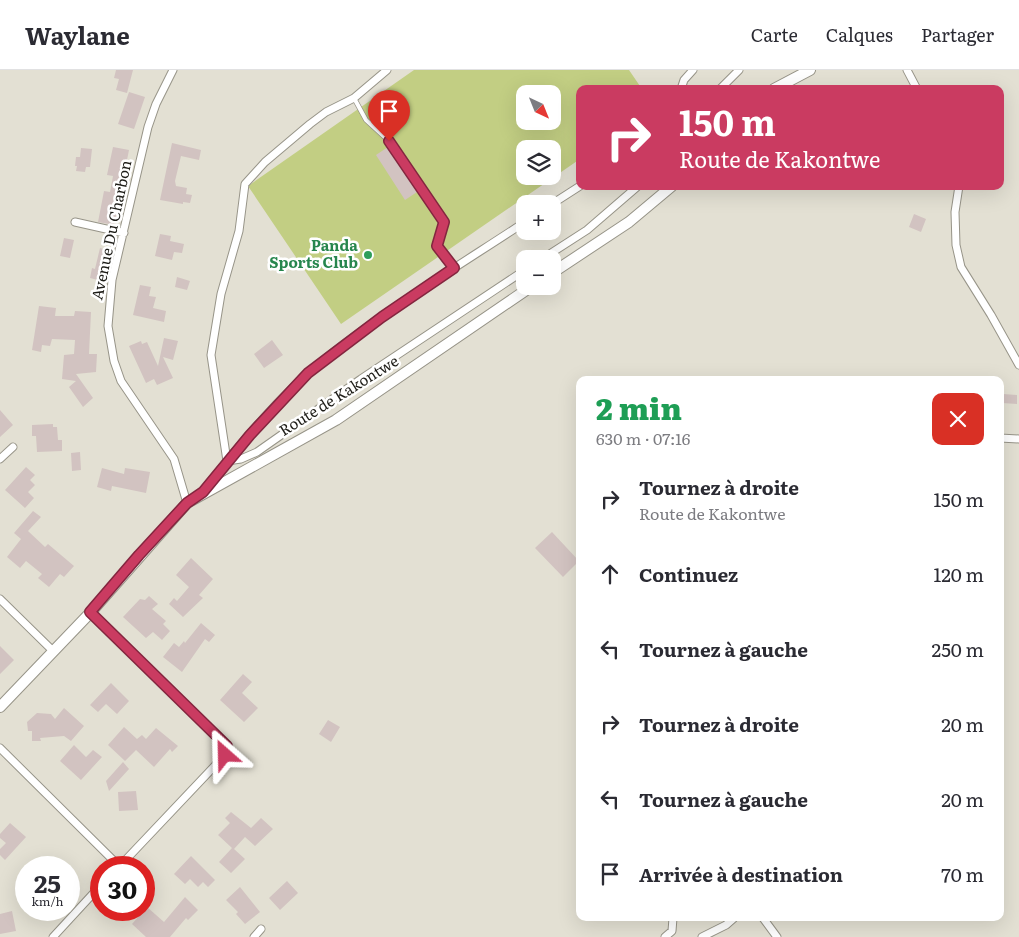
<!DOCTYPE html>
<html lang="fr">
<head>
<meta charset="utf-8">
<style>
	body { margin:0; font-family:Literata,serif; background:#f2f2f3; color:#2b2b33; height:100vh; display:flex; flex-direction:column; font-size:19px; white-space:nowrap }
	* { box-sizing:border-box; margin:0 }
	p { font-size:16px; color:#7c7c81 }
	.icon { flex:none; width:28px; height:28px; fill:none; stroke:currentColor; stroke-width:2; stroke-linecap:round; stroke-linejoin:round }
	.map { position:relative; flex:1; overflow:hidden }
	.drawer { position:absolute; left:576px; top:306px; width:428px; height:545px; display:flex; flex-direction:column; background:#fff; border-radius:10px; box-shadow:0 5px 20px #0002 }
	.drawer>* { flex:none }
	.banner { position:absolute; left:576px; top:15px; width:428px; height:105px; border-radius:10px; box-shadow:0 5px 20px #0002; background:#ca3b61; color:#fff; overflow:hidden }
	.needle { width:32px; rotate:137deg }
	.buttons { position:absolute; left:516px; top:15px; display:grid; gap:10px }
	.buttons a { display:grid; place-items:center; width:45px; height:45px; border-radius:10px; background:#fff; box-shadow:0 5px 20px #0002; font-size:25px }
	.speed { position:absolute; left:15px; top:786px; display:flex; gap:10px; font-size:25px; font-weight:700; text-align:center }
	.speed>* { display:grid; place-content:center; width:65px; height:65px; border-radius:50%; background:#fff; box-shadow:0 5px 20px #0002; line-height:1 }
	.speed small { font-size:12px; font-weight:400 }
	.speed .limit { border:8px solid #d22; background:#fff; color:#111 }
	.pin { position:absolute; display:grid; place-items:center; width:42px; height:42px; color:#fff; margin:-51px -21px; border-radius:50% 50% 50% 0; rotate:-45deg; box-shadow:0 0 5px #0007 }
	.pin .icon { rotate:45deg }
	.me { position:absolute; width:55px; margin:-28px; rotate:335deg; stroke-linejoin:round; filter:drop-shadow(0 0 4px #0008) }
	.turn { display:flex; align-items:center; gap:18px; height:105px; padding:0 20px; font-size:22px }
	.turn .icon { width:65px; height:65px; stroke-width:2.5 }
	.turn b { display:block; font-size:35px; line-height:42px }
	.round { display:grid; place-items:center; flex:none; width:52px; height:52px; border-radius:10px; background:#f2f2f3 }
	.head { display:flex; align-items:center; justify-content:space-between; height:85px; padding:0 20px }
	h1 { font-size:30px; font-weight:800; line-height:38px; color:#1e9e55 }
	ul { padding:0; list-style:none }
	li { display:flex; align-items:center; gap:15px; height:75px; padding:0 20px }
	li div { flex:1 }
	li b { display:block; font-size:19px }
	li em { font-style:normal }
	header { display:flex; align-items:center; gap:30px; box-sizing:border-box; height:70px; padding:0 25px; background:#fff; border-bottom:1px solid #e1e1e2 }
	header strong { font-size:24px }
	nav { display:flex; gap:28px; margin-inline-start:auto; font-size:18px }
	.map>svg:first-child { display:block }
</style>
</head>
<body>
<header>
<strong>Waylane</strong>
<nav><a>Carte</a><a>Calques</a><a>Partager</a></nav>
</header>
<div class="map">
<svg width="1019" height="867" viewBox="0 0 1019 867">
	<rect width="100%" height="100%" fill="#e3e0d3"/>
	<!-- green -->
	<path fill="#c2ce83" fill-rule="evenodd" d="M 414,0 L 629,0 L 642,19 L 580,19 L 580,89 L 341,254 L 248,116 ZM 525,24 L 552,24 L 552,51 L 525,51 ZM 525,79 L 552,79 L 552,106 L 525,106 Z"/>
	<!-- building -->
	<path fill="#d2c3c1" d="M 116,0 L 133,0 L 127,23 L 116,20 L 119,9 L 114,8 Z
		M 129,22 L 145,27 L 134,59 L 118,54 Z
		M 172,73 L 201,80 L 199,90 L 181,86 L 175,111 L 176,116 L 187,118 L 186,124 L 192,125 L 190,133 L 183,132 L 183,134 L 160,130 Z
		M 113,77 L 129,80 L 114,155 L 98,152 L 104,121 L 110,122 L 113,106 L 107,105 Z
		M 388,77 L 417,122 L 405,130 L 376,85 Z
		M 81,78 L 92,79 L 90,97 L 86,97 L 85,102 L 76,101 L 77,96 L 75,96 L 76,87 L 80,87 Z
		M 914,144 L 926,149 L 921,162 L 909,157 Z
		M 160,164 L 171,166 L 170,171 L 184,174 L 182,183 L 174,182 L 172,190 L 155,186 Z
		M 64,168 L 74,170 L 70,188 L 60,186 Z
		M 100,178 L 110,181 L 109,185 L 112,187 L 106,212 L 90,208 L 92,198 L 95,199 Z
		M 177,207 L 190,211 L 187,220 L 175,217 Z
		M 140,215 L 151,217 L 149,226 L 156,227 L 153,238 L 166,241 L 164,252 L 133,245 Z
		M 39,236 L 56,238 L 55,246 L 74,246 L 75,241 L 91,242 L 89,284 L 97,284 L 96,302 L 76,304 L 93,328 L 83,337 L 69,317 L 76,311 L 62,309 L 64,285 L 74,284 L 75,270 L 52,269 L 50,276 L 42,275 L 41,282 L 32,280 Z
		M 164,268 L 178,271 L 173,290 L 163,287 L 173,308 L 157,315 L 154,309 L 146,313 L 129,276 L 141,271 L 142,274 L 147,272 L 158,296 Z
		M 272,270 L 283,285 L 264,298 L 254,284 Z
		M 1003,324 L 1017,325 L 1017,334 L 1002,333 Z
		M 0,340 L 13,355 L 0,367 Z
		M 53,354 L 53,357 L 57,357 L 58,370 L 62,370 L 62,381 L 37,382 L 36,366 L 32,366 L 32,355 Z
		M 80,382 L 81,400 L 72,401 L 71,383 Z
		M 26,397 L 35,405 L 30,410 L 35,415 L 28,422 L 34,428 L 25,438 L 5,420 Z
		M 102,398 L 124,404 L 125,398 L 150,402 L 146,423 L 112,416 L 111,421 L 97,417 Z
		M 33,441 L 41,447 L 28,461 L 45,477 L 48,474 L 74,496 L 64,507 L 60,504 L 49,517 L 38,508 L 42,504 L 26,491 L 20,498 L 7,487 L 21,469 L 14,463 Z
		M 552,462 L 579,491 L 563,507 L 535,478 Z
		M 191,488 L 213,509 L 199,525 L 203,528 L 183,547 L 169,534 L 174,528 L 177,531 L 189,517 L 176,505 Z
		M 149,526 L 158,534 L 152,539 L 166,551 L 163,554 L 170,561 L 162,570 L 153,562 L 146,568 L 123,547 L 140,529 L 145,530 Z
		M 201,553 L 215,565 L 209,572 L 205,569 L 182,602 L 163,587 L 174,573 L 179,577 L 184,571 L 185,573 Z
		M 0,576 L 14,590 L 0,604 Z
		M 243,604 L 252,612 L 242,623 L 258,638 L 244,652 L 220,630 Z
		M 111,613 L 129,631 L 117,644 L 106,634 L 98,642 L 90,635 Z
		M 64,638 L 84,656 L 71,671 L 64,666 L 40,668 L 41,671 L 32,671 L 32,661 L 28,661 L 27,652 L 37,643 L 51,644 L 55,649 Z
		M 328,650 L 340,657 L 331,672 L 319,664 Z
		M 124,657 L 137,669 L 142,665 L 146,669 L 156,658 L 178,676 L 172,682 L 170,679 L 154,697 L 136,680 L 125,691 L 108,675 Z
		M 74,675 L 86,687 L 93,680 L 102,687 L 81,710 L 60,691 Z
		M 123,692 L 129,699 L 109,721 L 106,711 Z
		M 136,721 L 138,740 L 119,741 L 118,722 Z
		M 231,742 L 251,758 L 261,748 L 273,759 L 255,776 L 245,767 L 234,779 L 245,789 L 231,803 L 219,792 L 232,778 L 218,765 L 230,753 L 225,748 Z
		M 10,753 L 26,767 L 5,790 L 0,785 L 0,779 L 6,773 L 0,768 L 0,764 Z
		M 191,786 L 215,810 L 208,817 L 203,812 L 198,817 L 190,809 L 185,814 L 174,804 Z
		M 287,811 L 298,823 L 280,840 L 269,828 Z
		M 240,817 L 260,842 L 245,854 L 236,844 L 238,842 L 226,830 Z
		M 185,827 L 198,840 L 188,850 L 186,848 L 170,867 L 146,867 L 132,854 L 147,837 L 164,852 Z
		M 12,841 L 16,861 L 0,864 L 0,844 Z"/>
	<g fill="none" stroke-linecap="round" stroke-linejoin="round">
		<defs>
			<path id="lane" d="M 354,28 L 366,50 L 389,71 L 444,152 L 437,176 L 454,198"/>
			<path id="street" d="M 173,0 L 156,34 L 148,57 L 112,210 L 108,256 L 114,291 L 121,311 L 174,389 L 187,433
				M 387,0 L 354,28 L 326,42 L 310,54 L 265,92 L 245,114 L 239,161 L 221,224 L 211,285 L 227,391 L 241,389 L 257,382 L 361,309 L 525,200
				M 907,0 L 917,19
				M 681,19 L 684,10 L 693,0
				M 720,19 L 739,0
				M 959,116 L 955,142 L 956,175 L 961,197 L 991,245 L 1019,295
				M 552,134 L 580,116
				M 75,152 L 124,163
				M 542,189 L 587,160 L 638,116
				M 1000,368 L 1019,369
				M 0,389 L 13,377
				M 204,421 C 239,374 280,325 327,287 C 389,238 458,196 525,152
				M 0,529 L 53,581
				M 91,542 L 227,676 L 225,685 L 118,798
				M 0,678 L 119,796
				M 763,848 L 777,867
				M 53,867 L 101,815
				M 254,867 L 261,859
				M 665,867 L 672,861 L 673,848
				M 702,867 L 726,855 L 734,848"/>
			<path id="secondary" d="M 774,19 L 810,0
				M 552,203 L 629,152 L 672,116
				M 0,637 L 91,542 L 187,433 L 336,350 L 532,216"/>
		</defs>
		<!-- lane casing -->
		<use href="#lane" stroke="#979488" stroke-width="5.5"/>
		<!-- street casing -->
		<use href="#street" stroke="#979488" stroke-width="9"/>
		<!-- secondary casing -->
		<use href="#secondary" stroke="#979488" stroke-width="12"/>
		<!-- lane -->
		<use href="#lane" stroke="#fff" stroke-width="4"/>
		<!-- street -->
		<use href="#street" stroke="#fff" stroke-width="7"/>
		<!-- secondary -->
		<use href="#secondary" stroke="#fff" stroke-width="10"/>
	</g>
	<g fill="none" stroke-linecap="round" stroke-linejoin="round">
		<defs>
			<path id="route" d="M 225,685 L 227,676 L 90,542 L 139,485 L 187,433 L 203,422 L 250,365 L 308,303 L 382,247 L 454,198 L 437,176 L 444,152 L 389,71"/>
		</defs>
		<!-- route casing -->
		<use href="#route" stroke="#83263f" stroke-width="12"/>
		<!-- route -->
		<use href="#route" stroke="#ca3b61" stroke-width="9"/>
	</g>
	<!-- markers -->
	<circle fill="#2e9e5b" stroke="#fff" stroke-width="2" cx="368" cy="185" r="5"/>
	<g text-anchor="middle" stroke-width="5" stroke-linejoin="round" paint-order="stroke">
		<!-- street labels -->
		<g font-size="15" fill="#1d1c17" stroke="#fff">
			<text transform="translate(112 160) rotate(-78)" y="5">Avenue Du Charbon</text>
			<text transform="translate(339 326) rotate(-32)" y="5">Route de Kakontwe</text>
		</g>
		<!-- leisure labels -->
		<g font-size="15" font-weight="bold" fill="#27864d" stroke="#fff" text-anchor="end">
			<text x="358" y="181">Panda<tspan x="358" dy="17">Sports Club</tspan></text>
		</g>
	</g>
</svg>
<div class="buttons">
<a><svg class="needle" viewBox="-14 -14 28 28"><path d="M0-13l5 13h-10z" fill="#e53935"/><path d="M0 13l5-13h-10z" fill="#7c7c81"/></svg></a>
<a><svg class="icon" aria-label="layers" viewBox="0 0 24 24"><path d="M12 4l9 5-9 5-9-5zM3 14l9 5 9-5"/></svg></a>
<a>+</a>
<a>−</a>
</div>
<div class="speed"><div>25<small>km/h</small></div><div class="limit">30</div></div>
<div class="pin" style="left:389px;top:71px;background:#d93025"><svg class="icon" aria-label="arrive" viewBox="0 0 24 24"><path d="M6 21V4h12l-3 4 3 4H6"/></svg></div>
<svg class="me" style="left:225px;top:685px" viewBox="-20 -20 40 40"><path d="M0-17L14 15 0 8-14 15z" fill="#ca3b61" stroke="#fff" stroke-width="4"/></svg>
<div class="banner">
<div class="turn"><svg class="icon" aria-label="right" viewBox="0 0 24 24"><path d="M7 20v-9h11M14 6l5 5-5 5"/></svg><div><b>150 m</b>Route de Kakontwe</div></div>
</div>
<section class="drawer">
<div class="head"><div><h1>2 min</h1><p>630 m · 07:16</p></div><a class="round" style="background:#d93025;color:#fff"><svg class="icon" aria-label="close" viewBox="0 0 24 24"><path d="M6 6l12 12M18 6L6 18"/></svg></a></div>
<ul>
<li><svg class="icon" aria-label="right" viewBox="0 0 24 24"><path d="M7 20v-9h11M14 6l5 5-5 5"/></svg><div><b>Tournez à droite</b><p>Route de Kakontwe</p></div><em>150 m</em></li>
<li><svg class="icon" aria-label="ahead" viewBox="0 0 24 24"><path d="M12 20V5M6 11l6-6 6 6"/></svg><div><b>Continuez</b></div><em>120 m</em></li>
<li><svg class="icon" aria-label="left" viewBox="0 0 24 24"><path d="M17 20v-9H6M10 6l-5 5 5 5"/></svg><div><b>Tournez à gauche</b></div><em>250 m</em></li>
<li><svg class="icon" aria-label="right" viewBox="0 0 24 24"><path d="M7 20v-9h11M14 6l5 5-5 5"/></svg><div><b>Tournez à droite</b></div><em>20 m</em></li>
<li><svg class="icon" aria-label="left" viewBox="0 0 24 24"><path d="M17 20v-9H6M10 6l-5 5 5 5"/></svg><div><b>Tournez à gauche</b></div><em>20 m</em></li>
<li><svg class="icon" aria-label="arrive" viewBox="0 0 24 24"><path d="M6 21V4h12l-3 4 3 4H6"/></svg><div><b>Arrivée à destination</b></div><em>70 m</em></li>
</ul>
</section>
</div>
</body>
</html>
